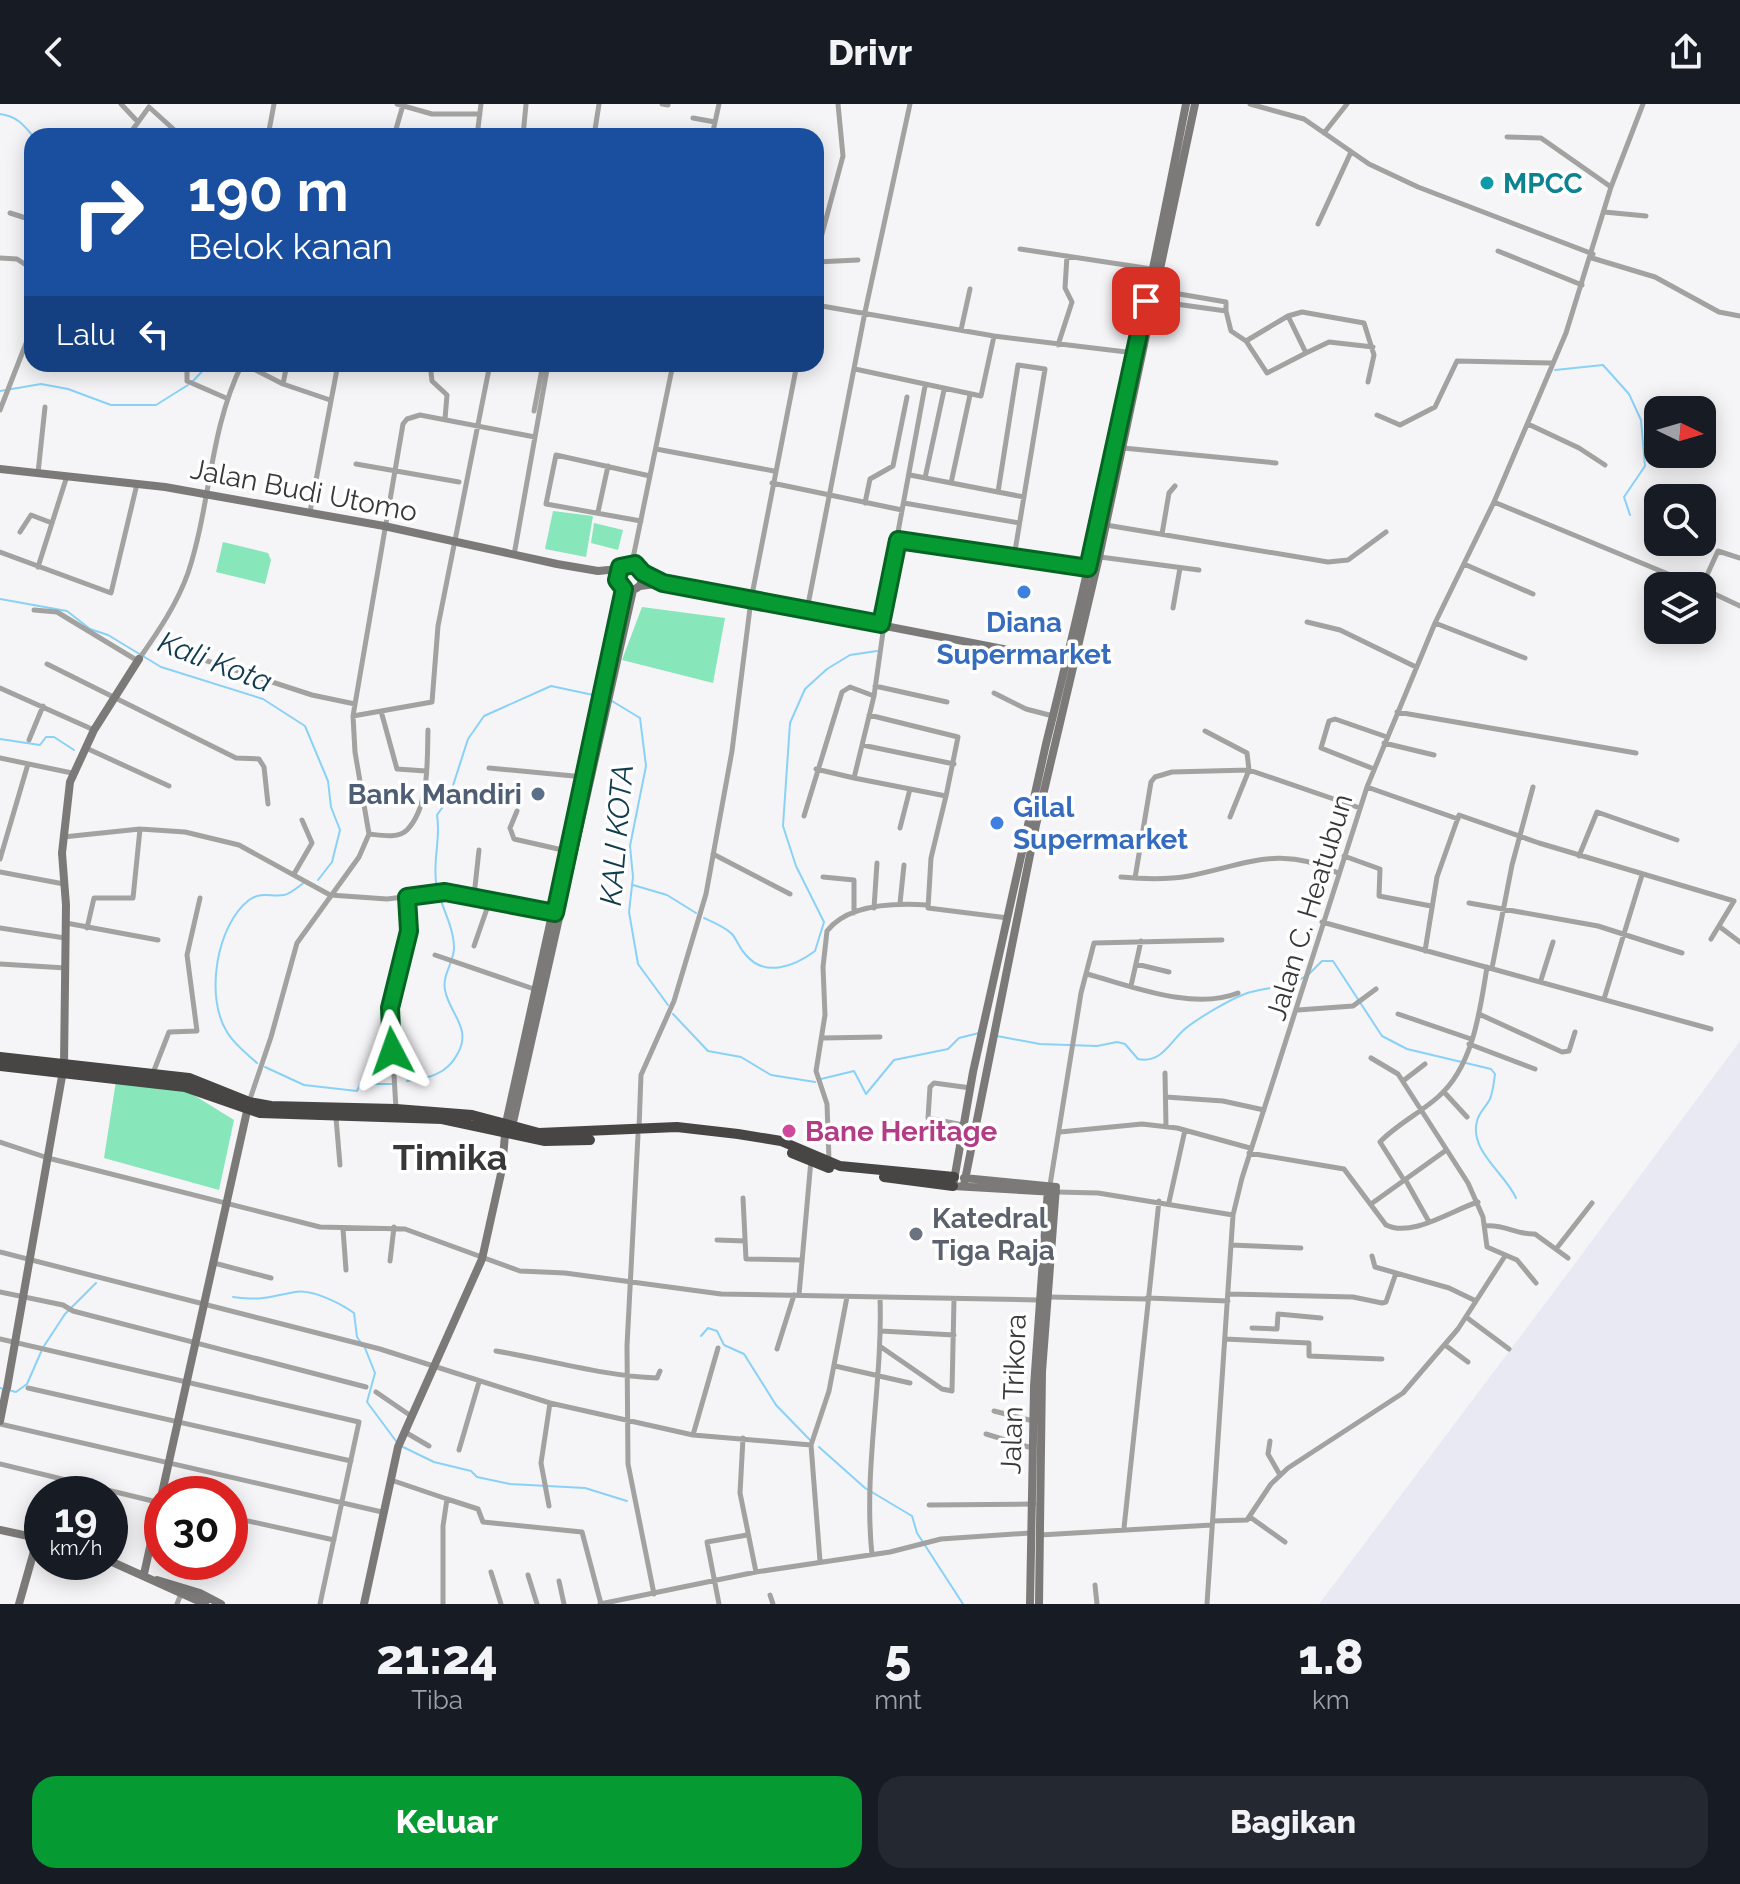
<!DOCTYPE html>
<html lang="id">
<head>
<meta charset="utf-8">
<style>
	body { margin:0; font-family:Raleway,sans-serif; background:#242831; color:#f1f3f6; height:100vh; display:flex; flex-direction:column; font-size:30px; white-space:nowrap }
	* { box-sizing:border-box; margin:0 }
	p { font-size:26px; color:#9ea1a6 }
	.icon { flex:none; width:44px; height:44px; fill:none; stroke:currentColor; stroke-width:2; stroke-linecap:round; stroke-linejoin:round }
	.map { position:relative; height:1500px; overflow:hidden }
	.sheet { display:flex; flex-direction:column; background:#171b24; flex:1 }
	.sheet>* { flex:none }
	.top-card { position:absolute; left:24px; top:24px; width:800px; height:244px; border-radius:24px; box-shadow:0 4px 20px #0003; background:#1a4fa0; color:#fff; overflow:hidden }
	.needle { width:52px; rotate:95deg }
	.controls { position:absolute; left:1644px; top:292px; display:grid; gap:16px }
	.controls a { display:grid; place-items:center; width:72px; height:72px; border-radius:16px; background:#171b24; box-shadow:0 4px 20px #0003; font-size:40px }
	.speed { position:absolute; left:24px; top:1372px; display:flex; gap:16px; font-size:40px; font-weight:700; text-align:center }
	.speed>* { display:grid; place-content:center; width:104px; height:104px; border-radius:50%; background:#171b24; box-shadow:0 4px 20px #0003; line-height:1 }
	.speed small { font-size:20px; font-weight:400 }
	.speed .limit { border:12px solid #d22; background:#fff; color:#111 }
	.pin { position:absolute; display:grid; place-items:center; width:68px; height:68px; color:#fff; margin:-34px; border-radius:16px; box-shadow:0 4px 12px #0006 }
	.me { position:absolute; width:88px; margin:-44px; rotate:356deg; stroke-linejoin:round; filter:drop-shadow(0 0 6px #0008) }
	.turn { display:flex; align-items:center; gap:28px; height:168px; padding:0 32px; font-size:36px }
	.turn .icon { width:104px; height:104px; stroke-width:2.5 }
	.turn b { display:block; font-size:56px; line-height:68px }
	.then { display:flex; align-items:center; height:76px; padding:0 32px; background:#0003; gap:16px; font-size:30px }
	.eta { display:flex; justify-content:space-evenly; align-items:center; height:136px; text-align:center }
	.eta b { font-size:48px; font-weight:800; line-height:56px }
	.cta { display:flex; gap:16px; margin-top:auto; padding:16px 32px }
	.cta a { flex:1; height:92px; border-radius:24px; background:#069a33; color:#fff; font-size:32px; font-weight:800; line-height:92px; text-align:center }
	.cta a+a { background:#242831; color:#f1f3f6 }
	header { display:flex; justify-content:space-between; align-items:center; height:104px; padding:0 32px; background:#171b24; font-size:36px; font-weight:800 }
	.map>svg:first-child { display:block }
</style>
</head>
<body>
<header><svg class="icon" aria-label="back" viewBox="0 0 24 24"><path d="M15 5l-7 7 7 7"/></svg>Drivr<svg class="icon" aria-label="share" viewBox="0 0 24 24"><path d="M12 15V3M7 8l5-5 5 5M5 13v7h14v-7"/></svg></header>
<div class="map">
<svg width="1740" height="1500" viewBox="0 0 1740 1500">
	<rect width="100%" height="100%" fill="#f5f5f8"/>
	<!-- built -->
	<path fill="#e9e9f4" d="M 1740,937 L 1740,1500 L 1319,1500 L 1556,1185 Z"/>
	<!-- green -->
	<path fill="#87e6ba" d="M 553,407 L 593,412 L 586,453 L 545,445 Z
		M 594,419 L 623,426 L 618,446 L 591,439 Z
		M 223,438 L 268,449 L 271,456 L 265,480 L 216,468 Z
		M 642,503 L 725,514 L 713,579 L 622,556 Z
		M 116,977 L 184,985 L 234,1016 L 219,1086 L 104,1054 Z"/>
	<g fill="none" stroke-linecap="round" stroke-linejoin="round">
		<!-- stream -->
		<path stroke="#89d1f6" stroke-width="2" d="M 0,10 C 16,12 23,20 33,32
			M 1555,266 L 1603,261 L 1629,290 L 1641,316 L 1645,362 L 1624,393 L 1630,411
			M 193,277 L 209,260
			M 0,287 L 41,280 L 68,285 L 111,301 L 156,301 L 188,281
			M 0,495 L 67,507 L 90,525 L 108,531 L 161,563 L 263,595 L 305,622 L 328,677 L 331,703 L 340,726 L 332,758 L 318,776
			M 612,597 L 640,614 L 646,662 L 630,742 L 633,773 L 629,808 L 638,860 L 668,901
			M 0,635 L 40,641 L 46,633 L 54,633 L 74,646
			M 633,781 L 667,791 L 696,809
			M 704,814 C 713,818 725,823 732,830 C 737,836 740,845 746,851 C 765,874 795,862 815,847 L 824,818 L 796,762 L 783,722 L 790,619 L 805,585 L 827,565 L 850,551 L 877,547
			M 1309,870 L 1322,857 L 1333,857 L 1382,932 L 1407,945 L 1491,965 L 1495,970 C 1494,977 1493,988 1490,995 C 1486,1003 1479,1008 1477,1017 C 1469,1047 1505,1069 1516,1094
			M 673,910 L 708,947 L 741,953 L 771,971 L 815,978
			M 997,932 L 1040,940 L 1097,942 L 1117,938 L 1125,940 L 1138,955 C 1162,960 1170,937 1186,924 C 1200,913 1235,892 1251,888 C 1269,883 1289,883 1304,873
			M 257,959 C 247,950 234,940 227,928 C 205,893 216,822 249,796 C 262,787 271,793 284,791 C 291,790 299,782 305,778
			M 265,963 L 304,981 L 357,987 L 360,980 L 393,980
			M 821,975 L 854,967 L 866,990 L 894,956 L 948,945 L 959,934 L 979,929
			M 407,977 C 428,974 447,971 458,949 C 472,924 449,909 445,886 C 442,871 454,858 454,844 C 454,821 439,800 436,778 C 433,754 441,734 437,711 L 449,694 L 468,635 L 484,612 L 551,582 L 598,592
			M 233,1193 C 264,1197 267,1193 295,1188 C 312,1185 340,1199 354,1209 L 357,1233 L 361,1239
			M 701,1232 L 708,1224 L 717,1227 L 724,1241 L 744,1250 L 776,1301 L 810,1336
			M 44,1242 L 65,1210 L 96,1179
			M 365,1244 L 375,1269 L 367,1298 L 396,1337
			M 0,1284 L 16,1288 L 27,1280 L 41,1248
			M 403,1343 L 434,1358 L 471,1367 L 477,1373 L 510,1380 L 585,1384 L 627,1397
			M 819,1343 L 865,1384 L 912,1412 L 917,1429 L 963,1500"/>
		<!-- street -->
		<path stroke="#a2a2a1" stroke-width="5" d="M 121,0 L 138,18
			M 397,0 L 432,10 L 480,10
			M 662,0 L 668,1
			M 1250,0 L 1304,15 L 1369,60 L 1418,83 L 1593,150
			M 693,14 L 715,18
			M 1324,29 L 1347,0
			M 128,32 L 149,3 L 181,32
			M 268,32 L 274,0
			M 394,32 L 403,1
			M 477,32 L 481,0
			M 523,32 L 526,0
			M 594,32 L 599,0
			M 712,32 L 719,0
			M 1507,33 L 1541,34 L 1611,83
			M 1604,108 L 1646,112
			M 10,109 L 32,116
			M 1318,120 L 1351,48
			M 1020,145 L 1152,165
			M 1498,147 L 1582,181
			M 816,152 L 843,52 L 838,0
			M 0,154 L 17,155 L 32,165
			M 1592,154 L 1655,173 L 1719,208 L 1740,212
			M 816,158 L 858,156
			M 1156,186 L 1226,198 L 1226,207
			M 1154,197 L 1226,207 L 1231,227 L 1246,237 L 1267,269 L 1306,249 L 1288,212 L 1246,237
			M 816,201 L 994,232 L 1135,249
			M 1288,212 L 1302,208 L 1364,219 L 1374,251 L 1368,278
			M 961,226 L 970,185
			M 1058,241 L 1072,198 L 1065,184 L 1067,152
			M 1306,249 L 1329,238 L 1373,243
			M 145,260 L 147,261
			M 187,260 L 187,277 L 226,294
			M 244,260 L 283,280
			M 287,260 L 283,280 L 330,296
			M 430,260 L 432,277 L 447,291 L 445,315
			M 855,265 L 981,292 L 994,232
			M 0,306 L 32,224
			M 534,307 L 543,260
			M 1377,311 L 1400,321 L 1435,303 L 1457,257 L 1553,259
			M 1528,320 L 1579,344 L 1605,361
			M 1123,344 L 1276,359
			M 656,345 L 774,367
			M 356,360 L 459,378
			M 38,369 L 45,303
			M 910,371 L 1024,393
			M 925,374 L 944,286
			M 772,379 L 902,406
			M 951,379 L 970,291
			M 998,388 L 1018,261 L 1045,265 L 1014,453
			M 1494,398 L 1697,482
			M 865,399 L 870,375 L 893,362 L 907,293
			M 904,399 L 1019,419
			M 310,408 L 338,260
			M 598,408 L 608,362
			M 641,417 L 546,400 L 556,351 L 650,372
			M 1106,421 L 1328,458 L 1348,456 L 1386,428
			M 20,428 L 31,411 L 52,419
			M 1162,430 L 1169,389 L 1175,382
			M 898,436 L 1088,464
			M 0,448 L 111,489 L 137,380
			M 514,451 L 548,260
			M 1100,453 L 1199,466
			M 632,459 L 673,260
			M 1464,460 L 1533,490
			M 38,463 L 67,372
			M 1702,482 L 1718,447 L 1740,454
			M 1702,484 L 1740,502
			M 1173,504 L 1180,464
			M 34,506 L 57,508 L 138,557
			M 807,506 L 865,208 L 910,0
			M 1307,518 L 1340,526 L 1416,563
			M 1435,519 L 1525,554
			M 881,520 L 925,282
			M 884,521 L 874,592 L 854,674 L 946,692 L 931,754 L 928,804 L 1008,814
			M 189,551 L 312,591 L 355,600
			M 139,555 C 158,528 177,500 188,469 C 211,400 209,327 242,260
			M 47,560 L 236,654 L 259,655 L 264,663 L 268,700
			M 875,582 L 947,598
			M 0,584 L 94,626
			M 994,589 L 1026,605 L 1053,612
			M 381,607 L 397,665 L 426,667
			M 1397,608 L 1636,649
			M 869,611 L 958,633 L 946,692
			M 353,612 L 432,598 L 438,522 L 490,260
			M 1205,627 L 1247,649 L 1249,666 L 1230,713
			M 29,636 L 43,602
			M 1384,639 L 1434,651
			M 862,641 L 954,660
			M 86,644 L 169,682
			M 0,654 L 72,669
			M 489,664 L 584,673
			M 816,665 L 854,674
			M 1374,665 L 1321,644 L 1329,617 L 1335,615 L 1387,633
			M 1367,683 L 1458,715
			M 517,707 L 510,724 L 514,735 L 567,747
			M 804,712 L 842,588 L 850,583 L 874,592
			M 900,724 L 910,685
			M 369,730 C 380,731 398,735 407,726 C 430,702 427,655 428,626
			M 63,733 L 140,725 L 185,728 L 239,741 L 330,791 L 387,795 L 445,788 L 555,809
			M 713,750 L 790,790
			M 1344,752 L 1380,765 L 1379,792 L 1431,802
			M 1579,752 L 1597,708 L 1677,736
			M 0,755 L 28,660
			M 0,768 L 64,780
			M 294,770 L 312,739 L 302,716
			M 823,773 L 854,776 L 854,809
			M 1121,773 C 1143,775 1166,776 1189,772 C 1245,761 1281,740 1338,769
			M 1135,774 L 1151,678 L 1155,673 L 1172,668 L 1249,666 L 1360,704
			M 474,792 L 479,746
			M 900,799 L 904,761
			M 1469,799 L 1598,822 L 1682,849
			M 874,804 L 877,759
			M 1322,818 L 1711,925
			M 66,819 L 158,836
			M 1720,823 L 1740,838
			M 0,824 L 65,834
			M 87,824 L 94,794 L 133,794 L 140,725
			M 474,842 L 490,796
			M 1425,847 L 1437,773 L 1459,711 L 1539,739 L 1734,797 L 1711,835
			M 435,851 L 537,886
			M 0,860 L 66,864
			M 1136,860 L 1169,868
			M 1492,864 L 1512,761 L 1533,683
			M 1087,870 C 1132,882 1193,907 1238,889
			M 1541,876 L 1553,838
			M 1131,882 L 1141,837
			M 1604,895 L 1642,771
			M 1298,906 L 1353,902 L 1376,885
			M 1398,910 L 1471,935
			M 1479,910 L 1562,948 L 1569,947 L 1575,928
			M 822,934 L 880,933
			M 1469,940 L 1535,965
			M 1371,954 L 1398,970 L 1468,1079 L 1483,1113 L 1487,1143 L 1517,1156 L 1536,1179
			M 153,969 L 169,928 L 197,927 L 187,851 L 200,794
			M 1165,969 L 1166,1022
			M 1403,977 L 1425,960
			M 1444,988 L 1467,1013
			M 1166,993 L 1223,997 L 1264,1006
			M 249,998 L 271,933 L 297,839 L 359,753 L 369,730 L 355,648 L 353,612 L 403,320 L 407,315 L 420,311 L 535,333
			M 396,1005 L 390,904 L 409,827 L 407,793
			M 336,1014 L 340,1061
			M 963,1021 L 928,1014 L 930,983 L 934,979 L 971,984
			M 639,1024 L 641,971 L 674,897 L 706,790 L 732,647 L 751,496 L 797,260
			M 1060,1028 L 1142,1020 L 1177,1024 L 1250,1044
			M 638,1031 L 627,1242 L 628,1360 L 654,1490
			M 0,1038 L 48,1054 L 320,1123 L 405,1125 L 520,1167 L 565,1169 L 721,1190 L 1038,1196
			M 1249,1049 L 1344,1065 L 1386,1121 C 1412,1134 1452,1106 1478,1098
			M 829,1056 L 827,1000 L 816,967 L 825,911 L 823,863 L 827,827 C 848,800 896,799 927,801
			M 1405,1075 L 1428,1116
			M 1404,1076 L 1380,1038 C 1396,1021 1420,1009 1438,993 C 1473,963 1480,907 1487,863
			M 1050,1081 L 1081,889 L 1094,839 L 1222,836
			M 1056,1088 L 1098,1089 L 1233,1111
			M 743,1094 L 746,1155 L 800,1156
			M 1169,1098 L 1185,1026
			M 1371,1100 L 1445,1047
			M 1485,1122 C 1504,1120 1518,1131 1535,1130 L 1568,1154
			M 343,1125 L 346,1166
			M 717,1136 L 745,1137
			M 1231,1141 L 1301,1144
			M 1556,1145 L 1592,1099
			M 0,1148 L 380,1245 L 550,1299 L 693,1331 L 811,1341 L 820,1457
			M 1372,1152 L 1375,1163 L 1449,1184 L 1476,1197
			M 390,1157 L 394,1123
			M 214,1159 L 271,1174
			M 0,1188 L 63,1201 L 73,1207 L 366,1283
			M 1229,1190 L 1353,1193 L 1382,1199 L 1386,1198 L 1396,1169
			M 799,1191 L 811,1056
			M 1049,1193 L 1147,1195
			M 1147,1194 L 1228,1197
			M 1466,1213 L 1509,1245
			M 1252,1224 L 1277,1225 L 1278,1210 L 1321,1214
			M 881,1227 L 954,1231
			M 0,1235 L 359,1318 L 320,1500
			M 1225,1235 L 1309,1239 L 1309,1252 L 1382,1255
			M 1445,1241 L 1468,1258
			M 881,1243 L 942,1285 L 952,1287 L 954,1195
			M 777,1245 L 794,1191
			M 496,1247 C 550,1256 603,1272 657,1274 L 660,1267
			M 835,1262 L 910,1279
			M 28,1284 L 351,1357
			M 376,1288 L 411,1312
			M 994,1307 L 1033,1317
			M 0,1320 L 382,1408
			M 405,1328 L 429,1342
			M 986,1330 L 1032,1344
			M 693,1331 L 718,1244
			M 743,1334 L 740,1389 L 756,1468
			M 1270,1337 L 1268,1350 L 1280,1371
			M 811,1341 L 829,1287 L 847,1193
			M 459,1346 L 479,1278
			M 0,1360 L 161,1399
			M 391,1376 L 447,1395 L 443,1422 L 443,1500
			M 447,1395 L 478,1405 L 483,1418 L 582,1428 L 601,1500
			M 929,1401 L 1034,1400
			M 549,1402 L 541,1359 L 550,1299
			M 230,1413 L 334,1436
			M 1250,1413 L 1285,1438
			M 1213,1417 L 1247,1416 L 1271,1380 L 1288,1364 L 1403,1289 L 1458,1225 L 1505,1152
			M 1124,1424 L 1159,1097
			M 1040,1431 L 1212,1421
			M 872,1451 C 863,1365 883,1279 880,1193
			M 491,1468 L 501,1500
			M 528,1471 L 537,1500
			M 559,1477 L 564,1500
			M 1095,1481 L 1097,1500
			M 770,1491 L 773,1500
			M 177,1500 L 181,1490
			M 600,1500 L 756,1468 L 890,1448 L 941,1435 L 1030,1429
			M 719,1500 L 707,1438 L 747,1431
			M 1207,1500 L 1233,1111 L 1242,1074 L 1367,683 L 1435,519 L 1494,398 L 1566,229 L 1611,83 L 1643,0"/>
		<!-- secondary -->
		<path stroke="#7b7a78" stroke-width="8" d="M 0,365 L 165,383 L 384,422 L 557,460 L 598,467 L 619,465
			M617 473a13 13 0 1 1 26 0a13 13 0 1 1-26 0Z
			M 640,482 L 663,479 L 1071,558
			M 511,1027 L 633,486
			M 964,1074 L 1056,1083 L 1042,1268 L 1039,1500
			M 964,1081 L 1036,721 L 1099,453 L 1195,0
			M 1056,1088 L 953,1082 L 973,968 L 1046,640 C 1099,428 1144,214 1186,0
			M 7,1284 L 64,961 L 66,801 L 62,749 L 70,678 L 94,626 L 139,555
			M 0,1317 L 6,1287
			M 0,1426 L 42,1435
			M 110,1457 L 205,1500
			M 144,1470 L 247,1007
			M 157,1476 L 200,1489 L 221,1500
			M 19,1500 L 38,1433
			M 364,1500 L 398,1343 L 482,1155 L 502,1065 L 506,1019 L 624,485
			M 1030,1500 L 1034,1282 L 1048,1085"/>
		<!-- highway -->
		<path stroke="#474644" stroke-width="10" d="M 0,953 L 189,974 L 249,998 L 271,1002 L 396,1005 L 472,1011 L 539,1029 L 677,1023 L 738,1030 L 781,1037 L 840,1062 L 954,1073
			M 0,962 L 185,983 L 260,1009 L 442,1015 L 545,1037 L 590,1036
			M 792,1049 L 829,1064
			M 884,1073 L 953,1082"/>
	</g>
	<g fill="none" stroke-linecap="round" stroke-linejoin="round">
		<defs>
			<path id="route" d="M 392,947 L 390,904 L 409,827 L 407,793 L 445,788 L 555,809 L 624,485 L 617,476 L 620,463 L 635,460 L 643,469 L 663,479 L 881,520 L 898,436 L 1088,464 L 1146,197"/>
		</defs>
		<!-- route casing -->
		<use href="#route" stroke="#046421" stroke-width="20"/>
		<!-- route -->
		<use href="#route" stroke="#069a33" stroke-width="14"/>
	</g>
	<!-- markers -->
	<circle fill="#0f9aa8" stroke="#fff" stroke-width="3" cx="1487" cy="79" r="8"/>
	<g fill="#3f7fe0" stroke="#fff" stroke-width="3">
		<circle cx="1024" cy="488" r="8"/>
		<circle cx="997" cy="719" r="8"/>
	</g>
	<circle fill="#5c6f8a" stroke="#fff" stroke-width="3" cx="538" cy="690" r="8"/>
	<circle fill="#d1479c" stroke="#fff" stroke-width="3" cx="789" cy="1027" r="8"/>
	<circle fill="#6b7280" stroke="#fff" stroke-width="3" cx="916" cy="1130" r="8"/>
	<g text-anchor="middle" stroke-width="7" stroke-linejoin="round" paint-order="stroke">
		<!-- culture labels -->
		<g font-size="28" font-weight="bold" fill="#0d838f" stroke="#fff" text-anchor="start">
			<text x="1503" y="89">MPCC</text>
		</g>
		<!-- street labels -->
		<g font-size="28" fill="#383839" stroke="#fff">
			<text transform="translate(304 386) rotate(11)" y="10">Jalan Budi Utomo</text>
			<text transform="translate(1309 803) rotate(-73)" y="10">Jalan C. Heatubun</text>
			<text transform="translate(1013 1290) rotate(-88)" y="10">Jalan Trikora</text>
		</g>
		<!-- shop labels -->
		<g font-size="28" font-weight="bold" fill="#366cbe" stroke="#fff">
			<text x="1024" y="528">Diana<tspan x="1024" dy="32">Supermarket</tspan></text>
			<text x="1013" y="713" text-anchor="start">Gilal<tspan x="1013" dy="32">Supermarket</tspan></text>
		</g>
		<!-- service labels -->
		<g font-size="28" font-weight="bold" fill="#4e5e75" stroke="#fff" text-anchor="end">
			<text x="522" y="700">Bank Mandiri</text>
		</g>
		<!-- hotel labels -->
		<g font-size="28" font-weight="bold" fill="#b23c85" stroke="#fff" text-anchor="start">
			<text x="805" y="1037">Bane Heritage</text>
		</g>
		<!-- worship labels -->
		<g font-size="28" font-weight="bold" fill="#5b616d" stroke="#fff" text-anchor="start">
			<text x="932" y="1124">Katedral<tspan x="932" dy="32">Tiga Raja</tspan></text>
		</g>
		<!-- water labels -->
		<g font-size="30" font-style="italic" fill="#113b4e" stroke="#fff">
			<text transform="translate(215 558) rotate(21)" y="10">Kali Kota</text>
			<text transform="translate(617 731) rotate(-85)" y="10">KALI KOTA</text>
		</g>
		<!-- district labels -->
		<g font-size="36" font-weight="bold" fill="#383839" stroke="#fff">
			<text x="450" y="1066">Timika</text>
		</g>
	</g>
</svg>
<div class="controls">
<a><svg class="needle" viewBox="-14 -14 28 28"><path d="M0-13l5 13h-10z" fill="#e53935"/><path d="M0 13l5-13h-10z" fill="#9ea1a6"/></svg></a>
<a><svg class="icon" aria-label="search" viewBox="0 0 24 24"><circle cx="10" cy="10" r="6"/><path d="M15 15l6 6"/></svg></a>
<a><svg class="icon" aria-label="layers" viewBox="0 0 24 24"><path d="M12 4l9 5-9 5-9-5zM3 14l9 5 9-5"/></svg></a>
</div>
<div class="speed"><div>19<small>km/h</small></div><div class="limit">30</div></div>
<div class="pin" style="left:1146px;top:197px;background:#d93025"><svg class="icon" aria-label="arrive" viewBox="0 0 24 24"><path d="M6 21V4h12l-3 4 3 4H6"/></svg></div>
<svg class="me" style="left:392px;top:947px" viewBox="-20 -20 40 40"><path d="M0-17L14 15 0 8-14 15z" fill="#069a33" stroke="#fff" stroke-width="4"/></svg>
<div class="top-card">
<div class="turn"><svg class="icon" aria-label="right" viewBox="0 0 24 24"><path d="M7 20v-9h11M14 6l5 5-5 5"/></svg><div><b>190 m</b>Belok kanan</div></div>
<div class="then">Lalu<svg class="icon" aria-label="left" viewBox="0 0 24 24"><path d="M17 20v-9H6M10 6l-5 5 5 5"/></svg></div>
</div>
</div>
<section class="sheet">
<div class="eta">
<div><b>21:24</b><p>Tiba</p></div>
<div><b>5</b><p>mnt</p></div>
<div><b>1.8</b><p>km</p></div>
</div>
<div class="cta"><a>Keluar</a><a>Bagikan</a></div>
</section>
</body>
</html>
